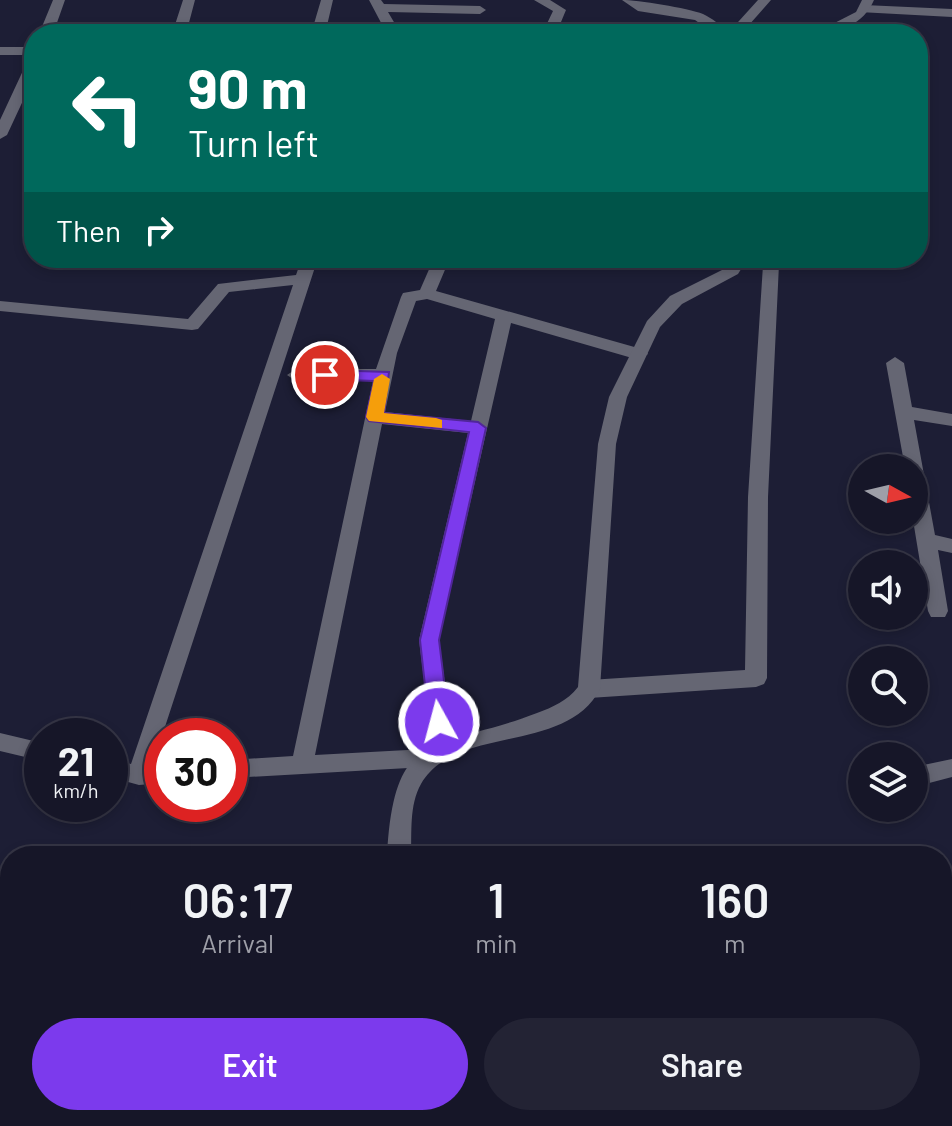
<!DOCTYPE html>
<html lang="en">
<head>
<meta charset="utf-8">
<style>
	body { margin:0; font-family:Barlow,sans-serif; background:#232334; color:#f1f3f6; height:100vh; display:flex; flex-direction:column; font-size:30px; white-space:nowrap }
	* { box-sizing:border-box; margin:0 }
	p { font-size:26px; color:#9e9fa8 }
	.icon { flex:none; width:44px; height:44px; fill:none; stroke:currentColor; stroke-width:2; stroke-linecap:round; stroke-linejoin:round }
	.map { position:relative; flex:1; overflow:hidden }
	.sheet { position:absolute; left:0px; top:846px; width:952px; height:280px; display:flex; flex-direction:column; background:#161628; border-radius:32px 32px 0 0; box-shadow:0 4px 12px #0003,0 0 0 2px #353545 }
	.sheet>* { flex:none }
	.hud { position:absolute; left:24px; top:24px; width:904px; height:244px; border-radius:32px; box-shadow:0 4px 12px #0003,0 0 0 2px #353545; background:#00695c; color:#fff; overflow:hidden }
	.needle { width:52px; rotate:98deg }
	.controls { position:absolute; left:848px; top:454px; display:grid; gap:16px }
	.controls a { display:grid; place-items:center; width:80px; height:80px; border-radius:50%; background:#161628; box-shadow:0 4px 12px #0003,0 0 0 2px #353545; font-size:40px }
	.speed { position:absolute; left:24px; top:718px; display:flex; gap:16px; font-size:40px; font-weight:700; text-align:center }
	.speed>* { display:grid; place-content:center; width:104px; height:104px; border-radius:50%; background:#161628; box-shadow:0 4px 12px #0003,0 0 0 2px #353545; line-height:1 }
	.speed small { font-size:20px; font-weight:400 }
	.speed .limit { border:12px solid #d22; background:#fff; color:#111 }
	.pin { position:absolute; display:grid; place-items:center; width:68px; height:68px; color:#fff; margin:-34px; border:4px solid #fff; border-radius:50%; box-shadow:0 2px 8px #0007 }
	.me { position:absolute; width:88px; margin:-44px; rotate:353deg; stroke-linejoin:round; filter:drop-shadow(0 0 6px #0008) }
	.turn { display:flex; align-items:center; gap:28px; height:168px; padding:0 32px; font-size:36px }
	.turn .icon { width:104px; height:104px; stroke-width:2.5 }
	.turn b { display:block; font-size:56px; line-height:68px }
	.then { display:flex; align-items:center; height:76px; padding:0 32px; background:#0003; gap:16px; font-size:30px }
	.eta { display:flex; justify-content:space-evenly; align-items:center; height:136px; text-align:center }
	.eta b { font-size:48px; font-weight:600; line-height:56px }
	.action { display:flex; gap:16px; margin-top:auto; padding:16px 32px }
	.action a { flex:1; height:92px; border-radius:48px; background:#7c3aed; color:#fff; font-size:32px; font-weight:600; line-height:92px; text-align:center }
	.action a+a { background:#232334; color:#f1f3f6 }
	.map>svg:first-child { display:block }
</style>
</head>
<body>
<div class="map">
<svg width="952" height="1126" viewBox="0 0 952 1126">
	<rect width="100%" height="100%" fill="#1d1e35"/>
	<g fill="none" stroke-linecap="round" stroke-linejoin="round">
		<!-- minor -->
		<path fill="#656673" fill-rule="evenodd" d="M 53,0 L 65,0 L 53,34 L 39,34 Z
			M 183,0 L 195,0 L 186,34 L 172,34 Z
			M 321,0 L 333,0 L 325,34 L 311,34 Z
			M 369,0 L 381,0 L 384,4 L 480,6 L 486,10 L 480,14 L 388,12 L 401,34 L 387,34 Z
			M 534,0 L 550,0 L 566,10 L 556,34 L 542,34 L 553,11 Z
			M 622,0 C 637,0 688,8 703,14 C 712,18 721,26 729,32 L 758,0 L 771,0 L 741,34 L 715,34 L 695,20 L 638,11 Z
			M 864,5 L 952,9 L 952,17 L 859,12 L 859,6 Z
			M 0,47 L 34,47 L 34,55 L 0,55 Z
			M 34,58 L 34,77 L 7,135 L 0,139 L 0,120 L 27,62 Z
			M 302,258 L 318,258 L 162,736 L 154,764 L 162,763 L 162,783 L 139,785 L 110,777 L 110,759 L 131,764 L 293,285 L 229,292 L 198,329 L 192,330 L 0,311 L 0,301 L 188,319 L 218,284 L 296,275 Z
			M 434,258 L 450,258 L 436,291 L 645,350 L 648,354 L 639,360 L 511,323 L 439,640 L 454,749 L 451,756 L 443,758 L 436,756 L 434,765 L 426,767 L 230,778 L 230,760 L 293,756 L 373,381 L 296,381 L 287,375 L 296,369 L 376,369 L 401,297 L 403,293 L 420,290 ZM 427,299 L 495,319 L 471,421 L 385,412 L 397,353 L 416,301 ZM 382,424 L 468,433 L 419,640 L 433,751 L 426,749 L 315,755 Z
			M 758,258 L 775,258 L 779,264 L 768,497 L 767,678 L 764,684 L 756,687 L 589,698 L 581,695 L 578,689 L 581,683 L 589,680 L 745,670 L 748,497 L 763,265 Z
			M 895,357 L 904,363 L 912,407 L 952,414 L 952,426 L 914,420 L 935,535 L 952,539 L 952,553 L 938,550 L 948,611 L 945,617 L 931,617 L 928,611 L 913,520 L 914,468 L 905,468 L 886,363 Z
			M 0,733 L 42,743 L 42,761 L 0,751 Z
			M 952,759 L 952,777 L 914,787 L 914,767 Z
			M 0,912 L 10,913 L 10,935 L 0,934 Z"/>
		<!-- tertiary -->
		<path fill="#656673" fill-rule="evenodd" d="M 862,0 L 874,0 C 864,24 839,34 813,34 L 856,12 Z
			M 732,258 L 748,258 L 738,274 L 682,304 L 660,327 L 627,397 L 616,444 L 600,689 C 566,755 455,724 421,784 C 409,805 412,833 411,856 L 387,856 C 394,722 437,752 537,713 C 553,707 567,701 578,687 L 598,444 L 609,397 L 647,321 L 670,296 L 726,268 Z
			M 394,1116 L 422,1116 L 422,1126 L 394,1126 Z"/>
	</g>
	<!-- route -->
	<path fill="#7c3aed" stroke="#51269a" stroke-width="2" d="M 325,370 L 389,372 L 384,413 L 478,422 L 486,428 L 439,640 L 449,722 L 439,730 L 429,722 L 420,640 L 469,432 L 369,421 L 366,417 L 374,381 L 320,379 L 317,375 Z"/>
	<!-- slow -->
	<path fill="#f59e0b" d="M 382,374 L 390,379 L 384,413 L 436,418 L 442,420 L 442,428 L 369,421 L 366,417 L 374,379 Z"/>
</svg>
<div class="controls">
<a><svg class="needle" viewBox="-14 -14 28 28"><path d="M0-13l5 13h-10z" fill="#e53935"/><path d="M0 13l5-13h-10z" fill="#9e9fa8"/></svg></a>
<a><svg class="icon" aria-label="sound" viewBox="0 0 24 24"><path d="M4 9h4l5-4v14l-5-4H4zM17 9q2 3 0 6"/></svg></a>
<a><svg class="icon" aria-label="search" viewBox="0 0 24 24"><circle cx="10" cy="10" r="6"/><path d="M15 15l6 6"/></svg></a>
<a><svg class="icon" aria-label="layers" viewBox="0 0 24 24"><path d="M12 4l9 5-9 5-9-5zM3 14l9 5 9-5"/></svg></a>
</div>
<div class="speed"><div>21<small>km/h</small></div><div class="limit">30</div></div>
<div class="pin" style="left:325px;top:375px;background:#d93025"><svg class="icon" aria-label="arrive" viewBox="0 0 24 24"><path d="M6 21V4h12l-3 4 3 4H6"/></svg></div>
<svg class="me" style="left:439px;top:722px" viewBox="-20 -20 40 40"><circle r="17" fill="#7c3aed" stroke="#fff" stroke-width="3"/><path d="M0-11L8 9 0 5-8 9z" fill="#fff"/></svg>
<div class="hud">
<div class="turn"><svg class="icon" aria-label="left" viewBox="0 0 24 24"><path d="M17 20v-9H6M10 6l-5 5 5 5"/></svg><div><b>90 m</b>Turn left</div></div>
<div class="then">Then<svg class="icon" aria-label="right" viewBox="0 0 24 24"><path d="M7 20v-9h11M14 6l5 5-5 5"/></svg></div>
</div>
<section class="sheet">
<div class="eta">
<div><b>06:17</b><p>Arrival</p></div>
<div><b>1</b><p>min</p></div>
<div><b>160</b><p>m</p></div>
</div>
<div class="action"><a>Exit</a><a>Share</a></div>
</section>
</div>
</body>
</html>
